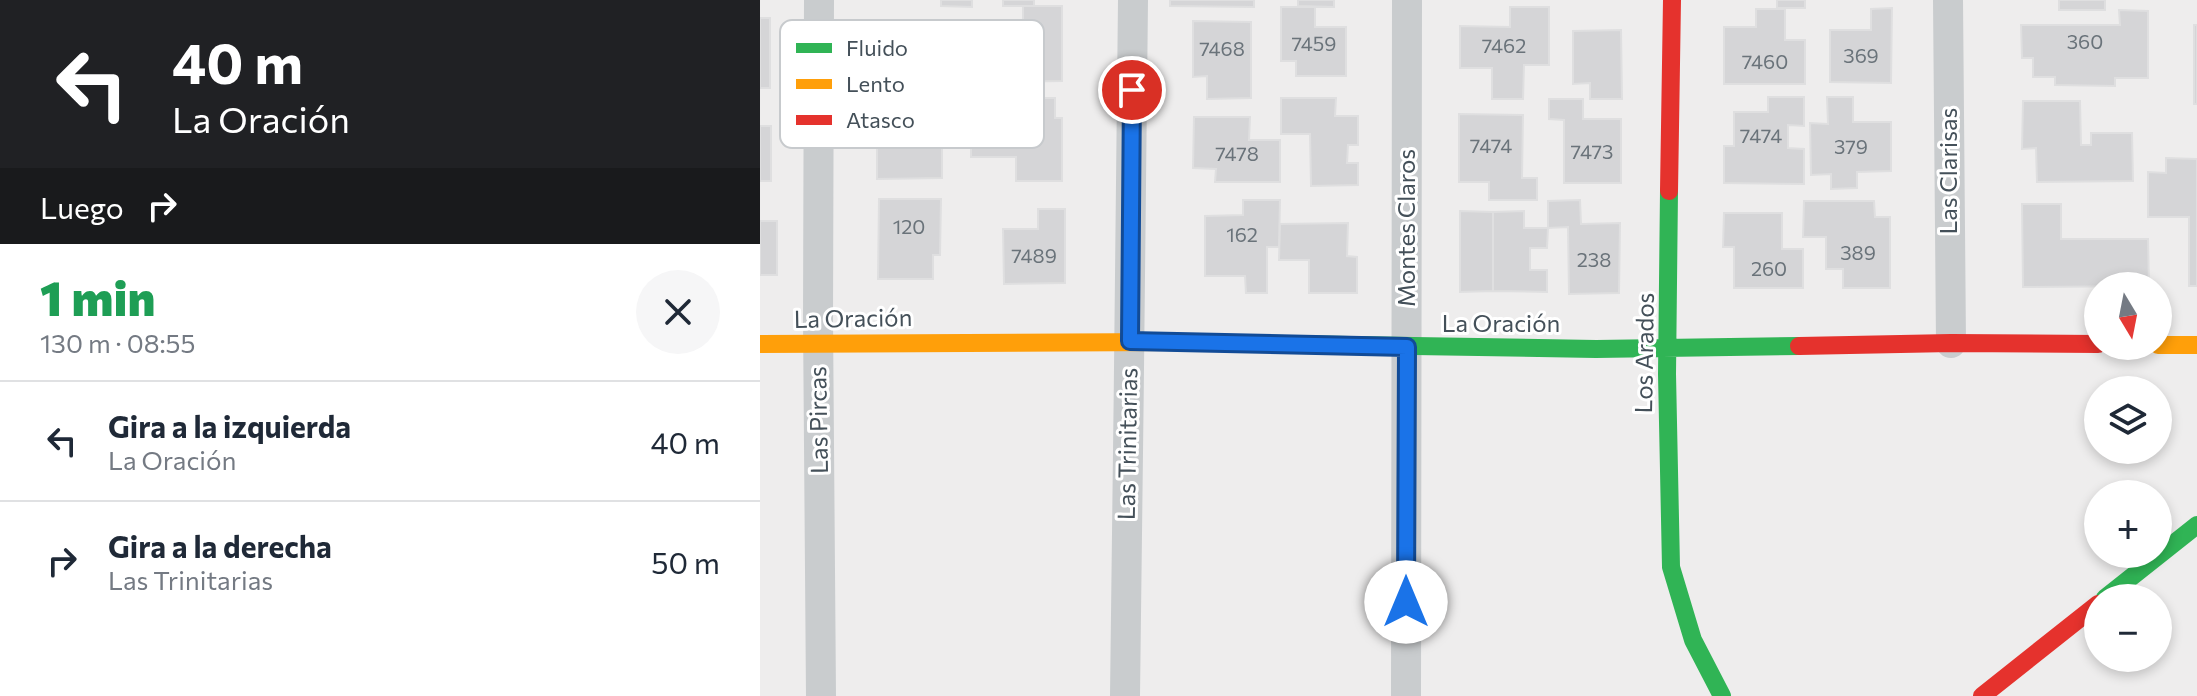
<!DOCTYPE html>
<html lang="es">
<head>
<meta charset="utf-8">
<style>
	body { margin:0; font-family:Commissioner,sans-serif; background:#f6f6f7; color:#1f2937; height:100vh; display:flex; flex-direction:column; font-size:30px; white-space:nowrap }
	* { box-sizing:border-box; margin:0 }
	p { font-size:26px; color:#747a83 }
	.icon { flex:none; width:44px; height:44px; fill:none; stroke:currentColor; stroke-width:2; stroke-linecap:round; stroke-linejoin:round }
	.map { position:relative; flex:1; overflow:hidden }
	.panel { display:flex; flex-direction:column; background:#fff; width:760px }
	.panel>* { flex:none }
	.guide { background:#202124; color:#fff; overflow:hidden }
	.needle { width:52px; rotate:170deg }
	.fabs { position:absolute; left:1324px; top:272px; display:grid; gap:16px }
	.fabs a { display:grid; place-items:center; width:88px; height:88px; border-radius:50%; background:#fff; box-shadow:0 4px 12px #0003; font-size:40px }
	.pin { position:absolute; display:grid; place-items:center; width:68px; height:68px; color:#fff; margin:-34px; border:4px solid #fff; border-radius:50%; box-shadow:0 2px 8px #0007 }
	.me { position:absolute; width:88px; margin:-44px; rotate:0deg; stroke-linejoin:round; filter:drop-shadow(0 0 6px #0008) }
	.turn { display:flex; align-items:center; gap:28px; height:168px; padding:0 40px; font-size:36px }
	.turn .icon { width:104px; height:104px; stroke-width:2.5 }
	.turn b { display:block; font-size:56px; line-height:68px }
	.then { display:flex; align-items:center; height:76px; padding:0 40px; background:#0003; gap:16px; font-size:30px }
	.round { display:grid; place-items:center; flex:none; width:84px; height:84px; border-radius:42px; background:#f6f6f7 }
	.overview { display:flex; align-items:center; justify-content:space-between; height:136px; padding:0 40px }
	h1 { font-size:48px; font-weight:800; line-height:60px; color:#1e9e55 }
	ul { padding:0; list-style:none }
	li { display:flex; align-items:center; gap:24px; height:120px; padding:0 40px; border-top:2px solid #e0e1e3 }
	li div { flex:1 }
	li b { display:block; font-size:30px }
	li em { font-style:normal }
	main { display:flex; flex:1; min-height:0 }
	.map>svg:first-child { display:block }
</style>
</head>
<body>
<main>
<section class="panel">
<div class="guide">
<div class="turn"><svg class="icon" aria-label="left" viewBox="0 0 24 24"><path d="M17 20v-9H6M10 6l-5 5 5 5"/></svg><div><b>40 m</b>La Oración</div></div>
<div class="then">Luego<svg class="icon" aria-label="right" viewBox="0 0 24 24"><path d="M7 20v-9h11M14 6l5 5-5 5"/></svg></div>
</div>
<div class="overview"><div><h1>1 min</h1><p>130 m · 08:55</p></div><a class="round"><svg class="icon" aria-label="close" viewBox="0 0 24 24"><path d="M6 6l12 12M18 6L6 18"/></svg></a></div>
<ul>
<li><svg class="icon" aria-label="left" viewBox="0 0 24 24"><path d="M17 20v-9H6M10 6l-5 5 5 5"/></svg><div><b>Gira a la izquierda</b><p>La Oración</p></div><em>40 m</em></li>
<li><svg class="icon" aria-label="right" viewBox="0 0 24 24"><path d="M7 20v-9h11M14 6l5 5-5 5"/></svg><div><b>Gira a la derecha</b><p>Las Trinitarias</p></div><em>50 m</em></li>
</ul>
</section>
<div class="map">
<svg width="1437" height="696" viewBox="0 0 1437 696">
	<rect width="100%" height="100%" fill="#eeeded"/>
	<!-- building -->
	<path fill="#d5d5d7" stroke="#dfdfe0" stroke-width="2" d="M 181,0 L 212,0 L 212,7 L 181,6 Z
		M 243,0 L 274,0 L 274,6 L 243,6 Z
		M 410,0 L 494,0 L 494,7 L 410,6 Z
		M 538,0 L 574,0 L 574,7 L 538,6 Z
		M 1017,0 L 1045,0 L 1045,8 L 1017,8 Z
		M 1299,0 L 1345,0 L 1345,10 L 1299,10 Z
		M 263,6 L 302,6 L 302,81 L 235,82 L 234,23 L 263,23 Z
		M 521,7 L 555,7 L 555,27 L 586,27 L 586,76 L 536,76 L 536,61 L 521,61 Z
		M 750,7 L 789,7 L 789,65 L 764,65 L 763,99 L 732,99 L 732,68 L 700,68 L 700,26 L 750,27 Z
		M 1132,8 L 1131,83 L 1070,82 L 1070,30 L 1111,30 L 1111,9 Z
		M 996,9 L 1025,9 L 1025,40 L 1045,40 L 1045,84 L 964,84 L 964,27 L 996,27 Z
		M 1359,10 L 1388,11 L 1388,78 L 1355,78 L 1355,86 L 1295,85 L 1295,77 L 1273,77 L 1273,58 L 1262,58 L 1261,25 L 1360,25 Z
		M 0,18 L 10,18 L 10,88 L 0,88 Z
		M 433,21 L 491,22 L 491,98 L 447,99 L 447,76 L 433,77 Z
		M 1434,25 L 1437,25 L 1437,104 L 1434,104 Z
		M 861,30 L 862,99 L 830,99 L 830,83 L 813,84 L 813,31 Z
		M 159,97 L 211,98 L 211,148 L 182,148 L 182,178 L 117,179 L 117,110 L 160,111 Z
		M 1008,97 L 1044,97 L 1044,126 L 1028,125 L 1028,148 L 1044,149 L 1044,184 L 964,183 L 964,146 L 974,146 L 974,112 L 1008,112 Z
		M 1067,97 L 1093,97 L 1093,122 L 1131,122 L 1131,171 L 1097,172 L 1097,188 L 1071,189 L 1071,174 L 1051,175 L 1050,123 L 1068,124 Z
		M 247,98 L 295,98 L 295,118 L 302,118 L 302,181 L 256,181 L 256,157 L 211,157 L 211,119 L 248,119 Z
		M 521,98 L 576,98 L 575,116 L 598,116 L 598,145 L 588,145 L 587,163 L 598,163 L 598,185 L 551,186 L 550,134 L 521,134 Z
		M 789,99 L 823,99 L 823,119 L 861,119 L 861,183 L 804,183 L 804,120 L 789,119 Z
		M 1263,101 L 1320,101 L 1321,145 L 1331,145 L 1331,133 L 1372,133 L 1373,181 L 1277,182 L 1276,148 L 1262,149 Z
		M 699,114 L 763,115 L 762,178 L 777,178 L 777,200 L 729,200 L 729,182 L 699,182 Z
		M 434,117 L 490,117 L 489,140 L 520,140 L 520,182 L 455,182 L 456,169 L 433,168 Z
		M 0,126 L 11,126 L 11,181 L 0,181 Z
		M 1406,158 L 1437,159 L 1437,286 L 1429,286 L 1429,217 L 1388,217 L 1388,172 L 1406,173 Z
		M 119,199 L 181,199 L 180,255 L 173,255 L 173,279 L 118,279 Z
		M 483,200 L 520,200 L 519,247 L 507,247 L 507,293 L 486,293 L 485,276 L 445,276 L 445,216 L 483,215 Z
		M 820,200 L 821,224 L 860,223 L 859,293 L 809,294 L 808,227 L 788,228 L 788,201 Z
		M 1044,201 L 1114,201 L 1115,217 L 1130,217 L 1130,288 L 1083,288 L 1083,269 L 1066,269 L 1066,237 L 1043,237 Z
		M 1262,204 L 1301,204 L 1301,239 L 1388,239 L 1389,286 L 1263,287 Z
		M 278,209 L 305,209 L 305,283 L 244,284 L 243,229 L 278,229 Z
		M 700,211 L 733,212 L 733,291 L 700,292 Z
		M 764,211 L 764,228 L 788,228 L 787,248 L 770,248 L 770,270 L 787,270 L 787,292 L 733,291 L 733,212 Z
		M 964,213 L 1022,213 L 1022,249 L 1043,249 L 1043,288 L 974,288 L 974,247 L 963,247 Z
		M 0,221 L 17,221 L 17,275 L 0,275 Z
		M 588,223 L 587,256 L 597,257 L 597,293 L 549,293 L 549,260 L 519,260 L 520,224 Z"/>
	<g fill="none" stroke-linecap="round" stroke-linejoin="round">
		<!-- street -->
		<path stroke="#c9ccce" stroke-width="30" d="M 59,0 L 58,319 L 61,696
			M 1188,0 L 1191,343
			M 365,696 C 367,464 372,232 373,0
			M 646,696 L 647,0"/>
		<!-- fast -->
		<path stroke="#30b455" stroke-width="18" d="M 909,191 L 907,374 L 911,567 L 933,640 L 962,696
			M 407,342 L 836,349 L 1039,346
			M 1345,598 L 1437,525"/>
		<!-- slow -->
		<path stroke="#ff9f0a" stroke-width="18" d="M 0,344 L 407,342
			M 1398,345 L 1437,345"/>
		<!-- jam -->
		<path stroke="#e5322d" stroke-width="18" d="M 909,191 L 912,0
			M 1039,346 L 1191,343 L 1338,344
			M 1222,696 L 1338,604"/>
	</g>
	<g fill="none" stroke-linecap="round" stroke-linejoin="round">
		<defs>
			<path id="route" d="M 372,90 L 370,341 L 647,347 L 646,602"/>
		</defs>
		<!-- route casing -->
		<use href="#route" stroke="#114b97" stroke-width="20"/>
		<!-- route -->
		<use href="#route" stroke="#1a73e8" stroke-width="14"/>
	</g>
	<g text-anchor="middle" stroke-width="6" stroke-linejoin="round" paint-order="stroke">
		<!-- number labels -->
		<g font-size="20" fill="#6a737a">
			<text x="1325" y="49">360</text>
			<text x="554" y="51">7459</text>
			<text x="744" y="53">7462</text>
			<text x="462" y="56">7468</text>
			<text x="1101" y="63">369</text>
			<text x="1005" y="69">7460</text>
			<text x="1001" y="143">7474</text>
			<text x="731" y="153">7474</text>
			<text x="1091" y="154">379</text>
			<text x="832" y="159">7473</text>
			<text x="477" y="161">7478</text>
			<text x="149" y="234">120</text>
			<text x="482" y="242">162</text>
			<text x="1098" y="260">389</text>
			<text x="274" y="263">7489</text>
			<text x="834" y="267">238</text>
			<text x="1009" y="276">260</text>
		</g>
		<!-- street labels -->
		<g font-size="24" fill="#445059" stroke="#fff">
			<text transform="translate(1189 171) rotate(-90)" y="8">Las Clarisas</text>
			<text transform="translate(647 228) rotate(-90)" y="8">Montes Claros</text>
			<text transform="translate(93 319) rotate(-1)" y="8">La Oración</text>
			<text x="741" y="332">La Oración</text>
			<text transform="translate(885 353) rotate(-89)" y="8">Los Arados</text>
			<text transform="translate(59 420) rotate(-91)" y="8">Las Pircas</text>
			<text transform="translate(368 444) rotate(-89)" y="8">Las Trinitarias</text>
		</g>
	</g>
	<!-- legend -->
	<rect x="20" y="20" width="264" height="128" rx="12" fill="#fff" stroke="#c7cacd" stroke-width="2"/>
	<rect x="36" y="43" width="36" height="10" fill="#30b455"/>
	<rect x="36" y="79" width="36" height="10" fill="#ff9f0a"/>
	<rect x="36" y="115" width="36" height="10" fill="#e5322d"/>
	<g font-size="22" fill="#445059">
		<text x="86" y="56">Fluido</text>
		<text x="86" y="92">Lento</text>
		<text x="86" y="128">Atasco</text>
	</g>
</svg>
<div class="fabs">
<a><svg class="needle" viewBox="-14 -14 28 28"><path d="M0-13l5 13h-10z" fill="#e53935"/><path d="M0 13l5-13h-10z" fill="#747a83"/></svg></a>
<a><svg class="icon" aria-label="layers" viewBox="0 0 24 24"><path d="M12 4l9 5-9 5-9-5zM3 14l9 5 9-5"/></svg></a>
<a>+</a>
<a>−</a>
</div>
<div class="pin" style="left:372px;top:90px;background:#d93025"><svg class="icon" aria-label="arrive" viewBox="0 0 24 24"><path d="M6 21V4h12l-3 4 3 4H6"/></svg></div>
<svg class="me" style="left:646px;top:602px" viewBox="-20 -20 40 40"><circle r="19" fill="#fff"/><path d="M0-13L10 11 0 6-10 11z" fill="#1a73e8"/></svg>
</div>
</main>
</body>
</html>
